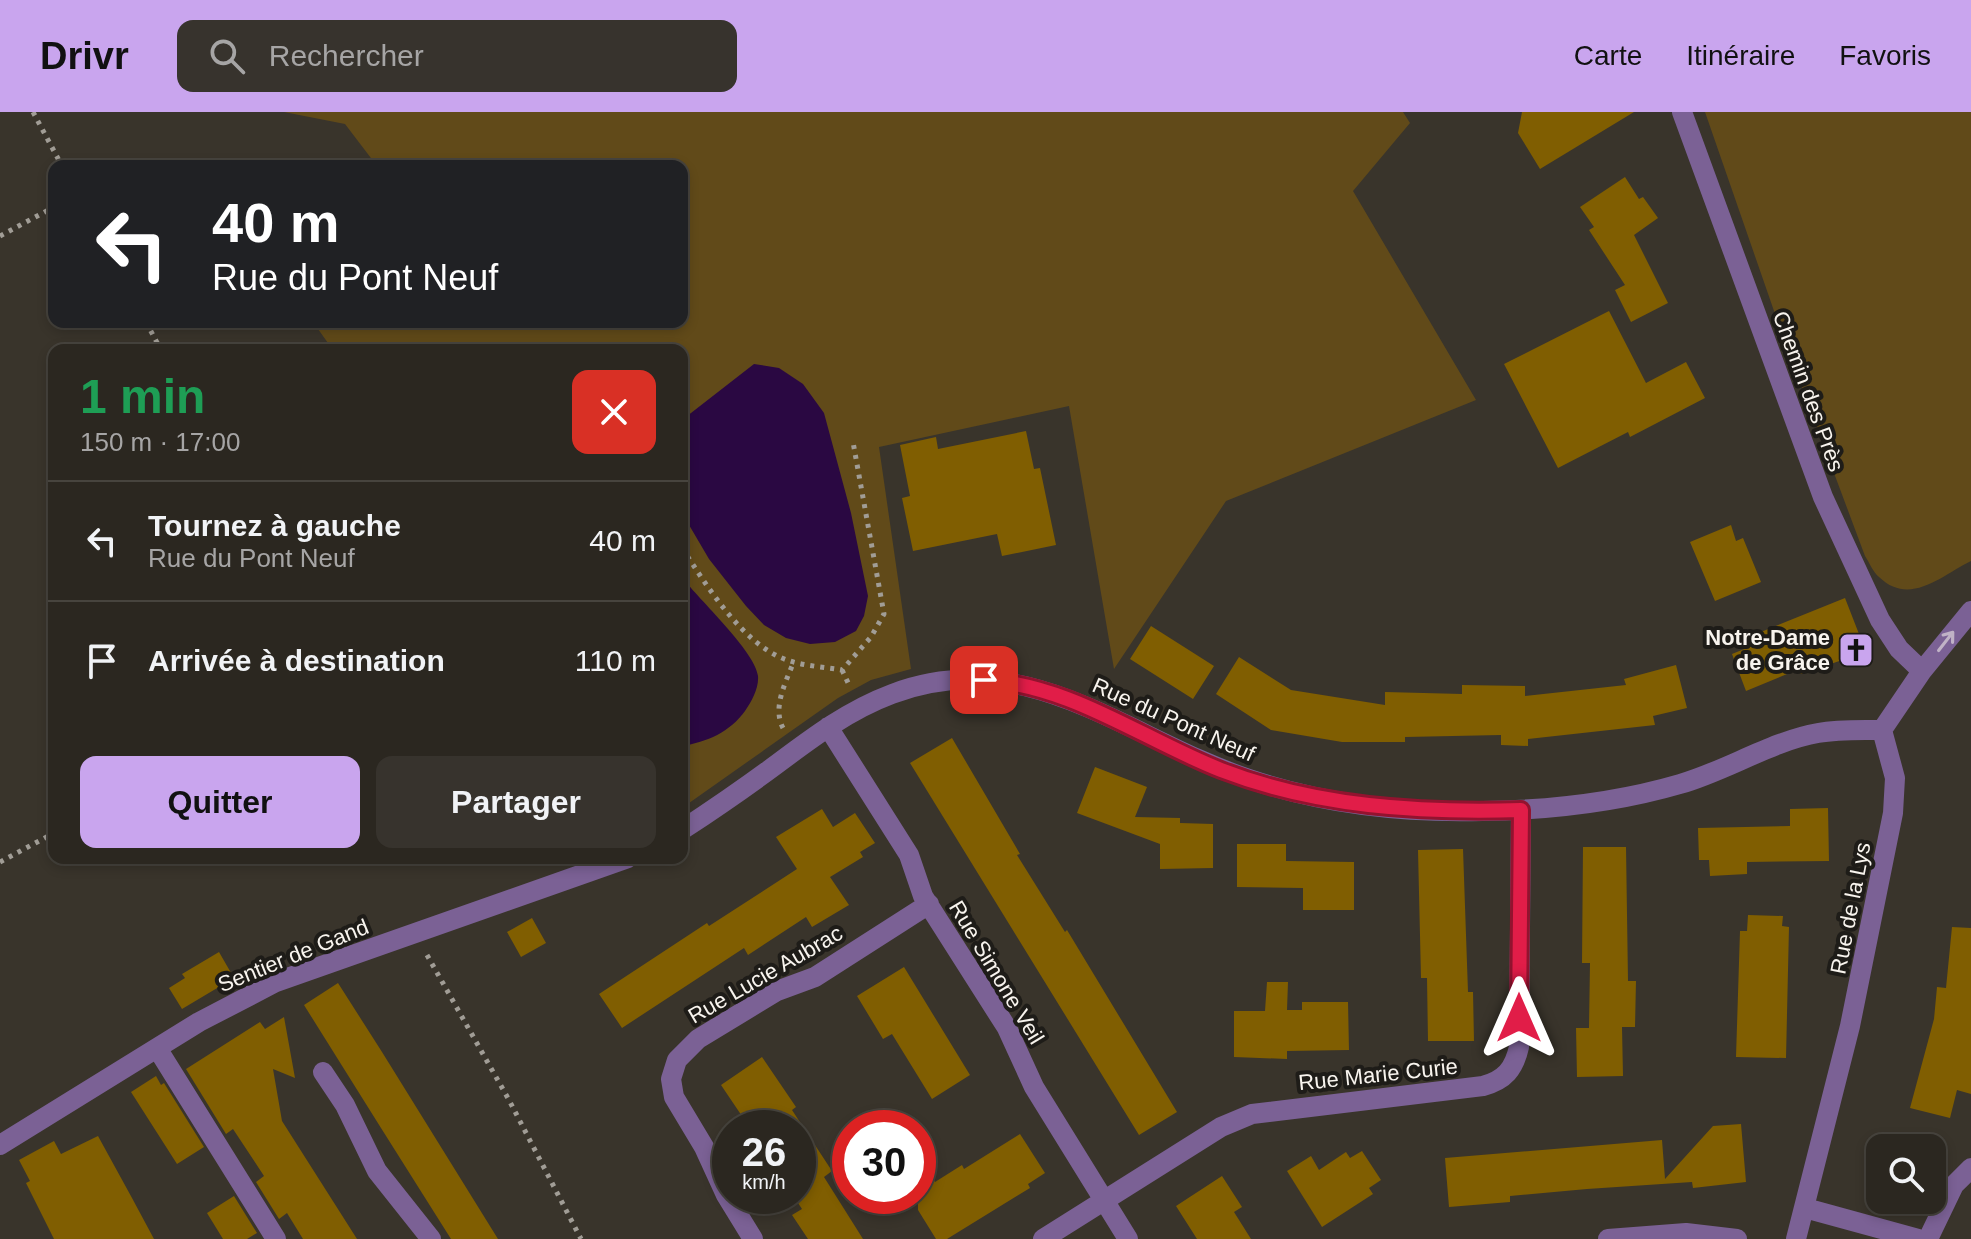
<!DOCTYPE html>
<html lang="fr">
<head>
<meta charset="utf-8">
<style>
	body { margin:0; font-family:Helvetica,sans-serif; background:#37332d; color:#f1f3f6; height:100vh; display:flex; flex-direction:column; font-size:30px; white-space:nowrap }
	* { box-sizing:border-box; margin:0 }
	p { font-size:26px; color:#a6a5a5 }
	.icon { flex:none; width:44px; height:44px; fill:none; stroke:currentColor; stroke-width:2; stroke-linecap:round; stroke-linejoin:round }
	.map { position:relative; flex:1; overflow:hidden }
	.side { position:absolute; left:48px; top:232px; width:640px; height:520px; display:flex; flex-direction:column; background:#2b2720; border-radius:16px; box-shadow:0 4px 12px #0003,0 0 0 2px #47443e }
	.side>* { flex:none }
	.hud { position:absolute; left:48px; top:48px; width:640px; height:168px; border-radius:16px; box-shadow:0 4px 12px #0003,0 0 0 2px #47443e; background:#202124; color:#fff; overflow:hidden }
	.buttons { position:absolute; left:1866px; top:1022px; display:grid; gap:16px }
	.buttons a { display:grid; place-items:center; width:80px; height:80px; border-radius:16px; background:#2b2720; box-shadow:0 4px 12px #0003,0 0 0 2px #47443e; font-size:40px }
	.speed { position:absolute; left:712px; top:998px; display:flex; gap:16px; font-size:40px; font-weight:700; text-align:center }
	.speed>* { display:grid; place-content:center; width:104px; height:104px; border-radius:50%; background:#2b2720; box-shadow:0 4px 12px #0003,0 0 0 2px #47443e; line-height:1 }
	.speed small { font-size:20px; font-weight:400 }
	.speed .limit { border:12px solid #d22; background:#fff; color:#111 }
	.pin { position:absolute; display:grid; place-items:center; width:68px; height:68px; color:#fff; margin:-34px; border-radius:16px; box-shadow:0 4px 12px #0006 }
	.me { position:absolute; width:88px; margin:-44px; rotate:0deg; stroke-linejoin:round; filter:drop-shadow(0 0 6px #0008) }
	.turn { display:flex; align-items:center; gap:28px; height:168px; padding:0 32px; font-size:36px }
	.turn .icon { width:104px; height:104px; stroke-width:2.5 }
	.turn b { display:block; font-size:56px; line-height:68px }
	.round { display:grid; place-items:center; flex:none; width:84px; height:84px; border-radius:16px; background:#37332d }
	.headline { display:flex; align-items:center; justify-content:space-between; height:136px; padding:0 32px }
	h1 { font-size:48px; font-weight:800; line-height:60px; color:#1e9e55 }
	.primary-button { display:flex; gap:16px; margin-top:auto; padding:16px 32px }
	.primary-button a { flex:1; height:92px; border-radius:16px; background:#c9a5ee; color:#111; font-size:32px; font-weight:800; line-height:92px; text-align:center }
	.primary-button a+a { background:#37332d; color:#f1f3f6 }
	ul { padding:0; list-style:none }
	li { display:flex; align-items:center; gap:24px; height:120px; padding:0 32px; border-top:2px solid #47443e }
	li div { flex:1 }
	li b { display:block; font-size:30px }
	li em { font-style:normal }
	header { display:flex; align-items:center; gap:48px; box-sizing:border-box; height:112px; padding:0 40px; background:#c9a5ee; color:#111 }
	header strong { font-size:38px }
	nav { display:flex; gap:44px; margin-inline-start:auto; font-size:28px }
	.search { width:560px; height:72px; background:#37332d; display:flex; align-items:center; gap:20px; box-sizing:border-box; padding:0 28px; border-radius:16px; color:#a6a5a5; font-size:30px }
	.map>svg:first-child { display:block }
</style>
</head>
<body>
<header>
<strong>Drivr</strong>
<div class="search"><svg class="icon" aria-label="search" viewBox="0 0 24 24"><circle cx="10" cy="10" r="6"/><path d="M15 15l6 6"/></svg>Rechercher</div>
<nav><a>Carte</a><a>Itinéraire</a><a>Favoris</a></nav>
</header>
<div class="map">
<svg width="1971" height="1127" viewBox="0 0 1971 1127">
	<rect width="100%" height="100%" fill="#39342b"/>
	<!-- green -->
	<path fill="#614a19" d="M 284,0 L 1403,0 L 1410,11 L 1353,79 L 1476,288 L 1226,389 L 1114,557 L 1069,294 L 879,335 L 911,557 L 871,568 L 838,586 L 682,696 L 682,238 L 333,238 L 313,210 L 682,210 L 682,54 L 377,54 L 345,12 Z
		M 1705,0 L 1971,0 L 1971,449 C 1942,463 1910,495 1879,465 C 1873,460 1869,450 1865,444 L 1782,222 Z"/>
	<!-- water -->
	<path fill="#2a0842" d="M 754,252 L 779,256 L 803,272 L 824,301 L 851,401 L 868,484 L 864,504 L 856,519 L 835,530 L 810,532 L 786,526 L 764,513 L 746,494 L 709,447 L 682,401 L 682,308 Z
		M 682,465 C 699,488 755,539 758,564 C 759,576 752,589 745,599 C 730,620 707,630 682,634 Z"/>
	<!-- building -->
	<path fill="#805e01" d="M 1522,0 L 1634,0 L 1540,57 L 1518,21 Z
		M 1625,65 L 1639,87 L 1643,85 L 1658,106 L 1634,123 L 1668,191 L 1631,210 L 1615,178 L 1625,173 L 1589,118 L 1594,115 L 1580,95 Z
		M 1609,199 L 1646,271 L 1686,250 L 1705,286 L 1630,325 L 1628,320 L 1558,356 L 1504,252 Z
		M 1026,319 L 1034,357 L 1040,356 L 1056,433 L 1002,444 L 997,422 L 913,439 L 902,386 L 910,384 L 900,333 L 936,325 L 938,337 Z
		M 1731,413 L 1736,429 L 1743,426 L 1761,470 L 1715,489 L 1690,430 Z
		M 1845,486 L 1866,540 L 1801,562 L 1799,557 L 1746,579 L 1732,542 L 1764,529 L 1761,520 Z
		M 1151,514 L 1214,554 L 1193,587 L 1130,547 Z
		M 1239,545 L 1291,578 L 1385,593 L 1385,580 L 1462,582 L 1462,573 L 1525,574 L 1525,584 L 1626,573 L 1624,567 L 1676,553 L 1687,596 L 1653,604 L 1655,613 L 1528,627 L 1528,634 L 1501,633 L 1501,623 L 1405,625 L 1405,630 L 1342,630 L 1271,618 L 1216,582 Z
		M 952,626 L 1020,742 L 1017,743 L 1065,820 L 1067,818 L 1177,1000 L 1139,1023 L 910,651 Z
		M 1095,655 L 1147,675 L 1135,705 L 1180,706 L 1180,711 L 1213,712 L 1213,756 L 1160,757 L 1160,732 L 1077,701 Z
		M 1828,696 L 1829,749 L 1747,750 L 1747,762 L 1710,764 L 1709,748 L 1699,748 L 1698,716 L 1790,714 L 1790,697 Z
		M 822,697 L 833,715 L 855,701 L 875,731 L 860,740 L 863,745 L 830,765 L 849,793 L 812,815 L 806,805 L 748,843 L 744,836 L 622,916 L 599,882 L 707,811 L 709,814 L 797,757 L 776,725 Z
		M 1237,732 L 1286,732 L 1286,749 L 1354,750 L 1354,798 L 1303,798 L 1303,776 L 1237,775 Z
		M 1583,735 L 1626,735 L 1628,869 L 1636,869 L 1635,915 L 1622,915 L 1623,964 L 1577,965 L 1576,916 L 1589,916 L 1590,851 L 1582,851 Z
		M 1463,737 L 1468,880 L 1473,880 L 1474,929 L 1428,929 L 1427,866 L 1421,866 L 1418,738 Z
		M 1748,803 L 1783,804 L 1782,814 L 1789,815 L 1786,946 L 1736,945 L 1740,819 L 1747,819 Z
		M 532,806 L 546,831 L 521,845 L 507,820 Z
		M 1952,815 L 1971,816 L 1971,982 L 1957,978 L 1950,1006 L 1910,996 L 1934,907 L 1937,875 L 1946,876 Z
		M 219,840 L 234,866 L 182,897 L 169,876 L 185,866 L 182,862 Z
		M 904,855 L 970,963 L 932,987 L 892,922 L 883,927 L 857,884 Z
		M 1267,870 L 1288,870 L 1287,898 L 1302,898 L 1302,890 L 1348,890 L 1349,938 L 1287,939 L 1287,947 L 1234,945 L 1234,899 L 1265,899 Z
		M 338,871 L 382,940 L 498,1127 L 451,1127 L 381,1016 L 304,893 Z
		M 284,905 L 295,966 L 273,957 L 282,1009 L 357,1127 L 303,1127 L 287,1101 L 279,1107 L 256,1070 L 264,1064 L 233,1017 L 226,1022 L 186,957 L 260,910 L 265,917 Z
		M 762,945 L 796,995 L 792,998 L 832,1059 L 824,1065 L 863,1127 L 808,1127 L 792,1103 L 802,1097 L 798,1091 L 798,1016 L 750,1016 L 721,973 Z
		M 156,964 L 161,973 L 164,971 L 204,1035 L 177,1052 L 131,980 Z
		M 1741,1012 L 1746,1070 L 1693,1076 L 1692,1070 L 1587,1077 L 1510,1084 L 1510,1090 L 1449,1095 L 1445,1046 L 1662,1028 L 1665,1067 L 1713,1014 Z
		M 1020,1022 L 1045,1061 L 1028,1072 L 1030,1076 L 947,1127 L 936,1127 L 918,1098 L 918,1041 L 935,1070 L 962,1053 L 964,1057 Z
		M 98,1024 L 132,1086 L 154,1127 L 54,1127 L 26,1071 L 30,1069 L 19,1048 L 54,1029 L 61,1042 Z
		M 1362,1039 L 1381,1068 L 1369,1076 L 1373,1082 L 1322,1115 L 1287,1059 L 1311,1044 L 1319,1058 L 1346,1040 L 1350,1046 Z
		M 1222,1064 L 1242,1095 L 1234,1100 L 1251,1127 L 1197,1127 L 1176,1094 Z
		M 234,1084 L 257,1121 L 247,1127 L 223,1127 L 207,1101 Z"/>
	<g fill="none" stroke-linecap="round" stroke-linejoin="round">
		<!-- path -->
		<path stroke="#a19d96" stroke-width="5" stroke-dasharray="4 6" stroke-linecap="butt" d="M 33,0 L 62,54
			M 0,124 L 54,95
			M 146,210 L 161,238
			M 682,436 C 707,474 743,533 787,548 C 804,554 824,555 842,558 L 871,525 L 884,502 L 853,330
			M 842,558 L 850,575
			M 783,616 C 772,595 786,570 794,549
			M 0,750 L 54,721
			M 427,843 L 509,988 L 581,1127"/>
		<!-- service -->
		<path stroke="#7b6195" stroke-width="20" d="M 323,960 L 345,993 L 377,1059 L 431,1127"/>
		<!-- minor -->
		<path stroke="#7b6195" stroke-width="20" d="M 1682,0 L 1823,385 L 1880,508 L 1899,537 L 1922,559
			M 828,615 L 909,743 L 923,784 L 1007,916 L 1034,975 L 1128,1127
			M 1882,618 L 1922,559 L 1971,499
			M 682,718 C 714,697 746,675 777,652 C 813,625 849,598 892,582 C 1026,531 1128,627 1249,667 C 1323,692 1406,701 1483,699 C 1551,698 1615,691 1680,672 C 1726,659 1772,629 1818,621 C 1839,617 1861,618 1882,618
			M 157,936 L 276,1127
			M 0,1033 L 199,910 L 276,870 L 628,746
			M 1805,1096 L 1918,1127
			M 753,1127 L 726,1083 L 704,1035 L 674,985 L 671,967 L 677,948 L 698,927 L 777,879 L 815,865 L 929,792
			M 1043,1127 L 1221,1015 L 1252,1002 L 1483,974 C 1505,968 1514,957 1519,935 L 1521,698
			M 1608,1127 L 1686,1121 L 1737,1127
			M 1796,1127 L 1850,914 L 1893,701 L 1895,666 L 1882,618
			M 1928,1127 L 1954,1073 L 1971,1056"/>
	</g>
	<!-- one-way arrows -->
	<defs><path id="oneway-shaft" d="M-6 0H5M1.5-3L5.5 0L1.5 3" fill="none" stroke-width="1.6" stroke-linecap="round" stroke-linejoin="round" transform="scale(2)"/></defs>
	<use stroke="#c0b2c6" href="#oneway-shaft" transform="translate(1946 529) rotate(-52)"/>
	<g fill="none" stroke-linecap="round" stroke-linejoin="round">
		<defs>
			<path id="route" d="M 984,568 C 1071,573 1142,627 1221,658 C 1316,695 1420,701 1521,698 L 1519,906"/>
		</defs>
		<!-- route casing -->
		<use href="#route" stroke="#92132f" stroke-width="20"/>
		<!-- route -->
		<use href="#route" stroke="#e11d48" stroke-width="14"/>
	</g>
	<!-- icons -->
	<defs>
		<symbol id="church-square" viewBox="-11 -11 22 22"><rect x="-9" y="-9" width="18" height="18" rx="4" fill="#c9a5ee" stroke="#1e1c18"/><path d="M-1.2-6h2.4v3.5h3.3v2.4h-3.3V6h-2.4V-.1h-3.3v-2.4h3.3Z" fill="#111"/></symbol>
	</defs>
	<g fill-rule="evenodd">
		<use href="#church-square" x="1836" y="518" width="40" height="40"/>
	</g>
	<g text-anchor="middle" stroke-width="8" stroke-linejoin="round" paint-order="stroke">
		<!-- street labels -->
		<g font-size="22" fill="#f8f4ee" stroke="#1e1c18">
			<text transform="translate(1809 279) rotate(70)" y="8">Chemin des Près</text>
			<text transform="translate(1174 607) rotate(24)" y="8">Rue du Pont Neuf</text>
			<text transform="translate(1850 796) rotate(-79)" y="8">Rue de la Lys</text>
			<text transform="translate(293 843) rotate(-22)" y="8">Sentier de Gand</text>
			<text transform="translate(997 860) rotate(59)" y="8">Rue Simone Veil</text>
			<text transform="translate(765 862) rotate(-30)" y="8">Rue Lucie Aubrac</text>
			<text transform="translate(1378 962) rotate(-6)" y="8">Rue Marie Curie</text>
		</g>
		<!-- poi labels -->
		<g font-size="22" font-weight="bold" fill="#f8f4ee" stroke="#1e1c18" text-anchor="end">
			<text x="1830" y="533">Notre-Dame<tspan x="1830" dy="25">de Grâce</tspan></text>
		</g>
	</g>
</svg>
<div class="buttons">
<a><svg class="icon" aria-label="search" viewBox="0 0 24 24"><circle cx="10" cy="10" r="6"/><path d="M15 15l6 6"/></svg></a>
</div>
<div class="speed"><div>26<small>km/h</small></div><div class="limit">30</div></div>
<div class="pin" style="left:984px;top:568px;background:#d93025"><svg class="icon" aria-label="arrive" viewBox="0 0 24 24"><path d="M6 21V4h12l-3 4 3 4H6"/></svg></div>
<svg class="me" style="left:1519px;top:906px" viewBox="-20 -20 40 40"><path d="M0-17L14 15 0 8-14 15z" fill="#e11d48" stroke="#fff" stroke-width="4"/></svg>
<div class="hud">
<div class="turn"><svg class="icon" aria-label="left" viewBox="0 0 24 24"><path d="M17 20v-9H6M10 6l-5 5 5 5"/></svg><div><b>40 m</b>Rue du Pont Neuf</div></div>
</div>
<section class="side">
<div class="headline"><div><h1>1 min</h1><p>150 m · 17:00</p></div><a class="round" style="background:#d93025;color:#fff"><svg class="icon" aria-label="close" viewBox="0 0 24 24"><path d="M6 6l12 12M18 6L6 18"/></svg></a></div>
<ul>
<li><svg class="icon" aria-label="left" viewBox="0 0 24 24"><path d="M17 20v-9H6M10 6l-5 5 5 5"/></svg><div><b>Tournez à gauche</b><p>Rue du Pont Neuf</p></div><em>40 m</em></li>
<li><svg class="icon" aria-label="arrive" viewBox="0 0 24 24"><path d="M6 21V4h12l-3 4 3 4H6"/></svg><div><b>Arrivée à destination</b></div><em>110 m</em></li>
</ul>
<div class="primary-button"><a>Quitter</a><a>Partager</a></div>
</section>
</div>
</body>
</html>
